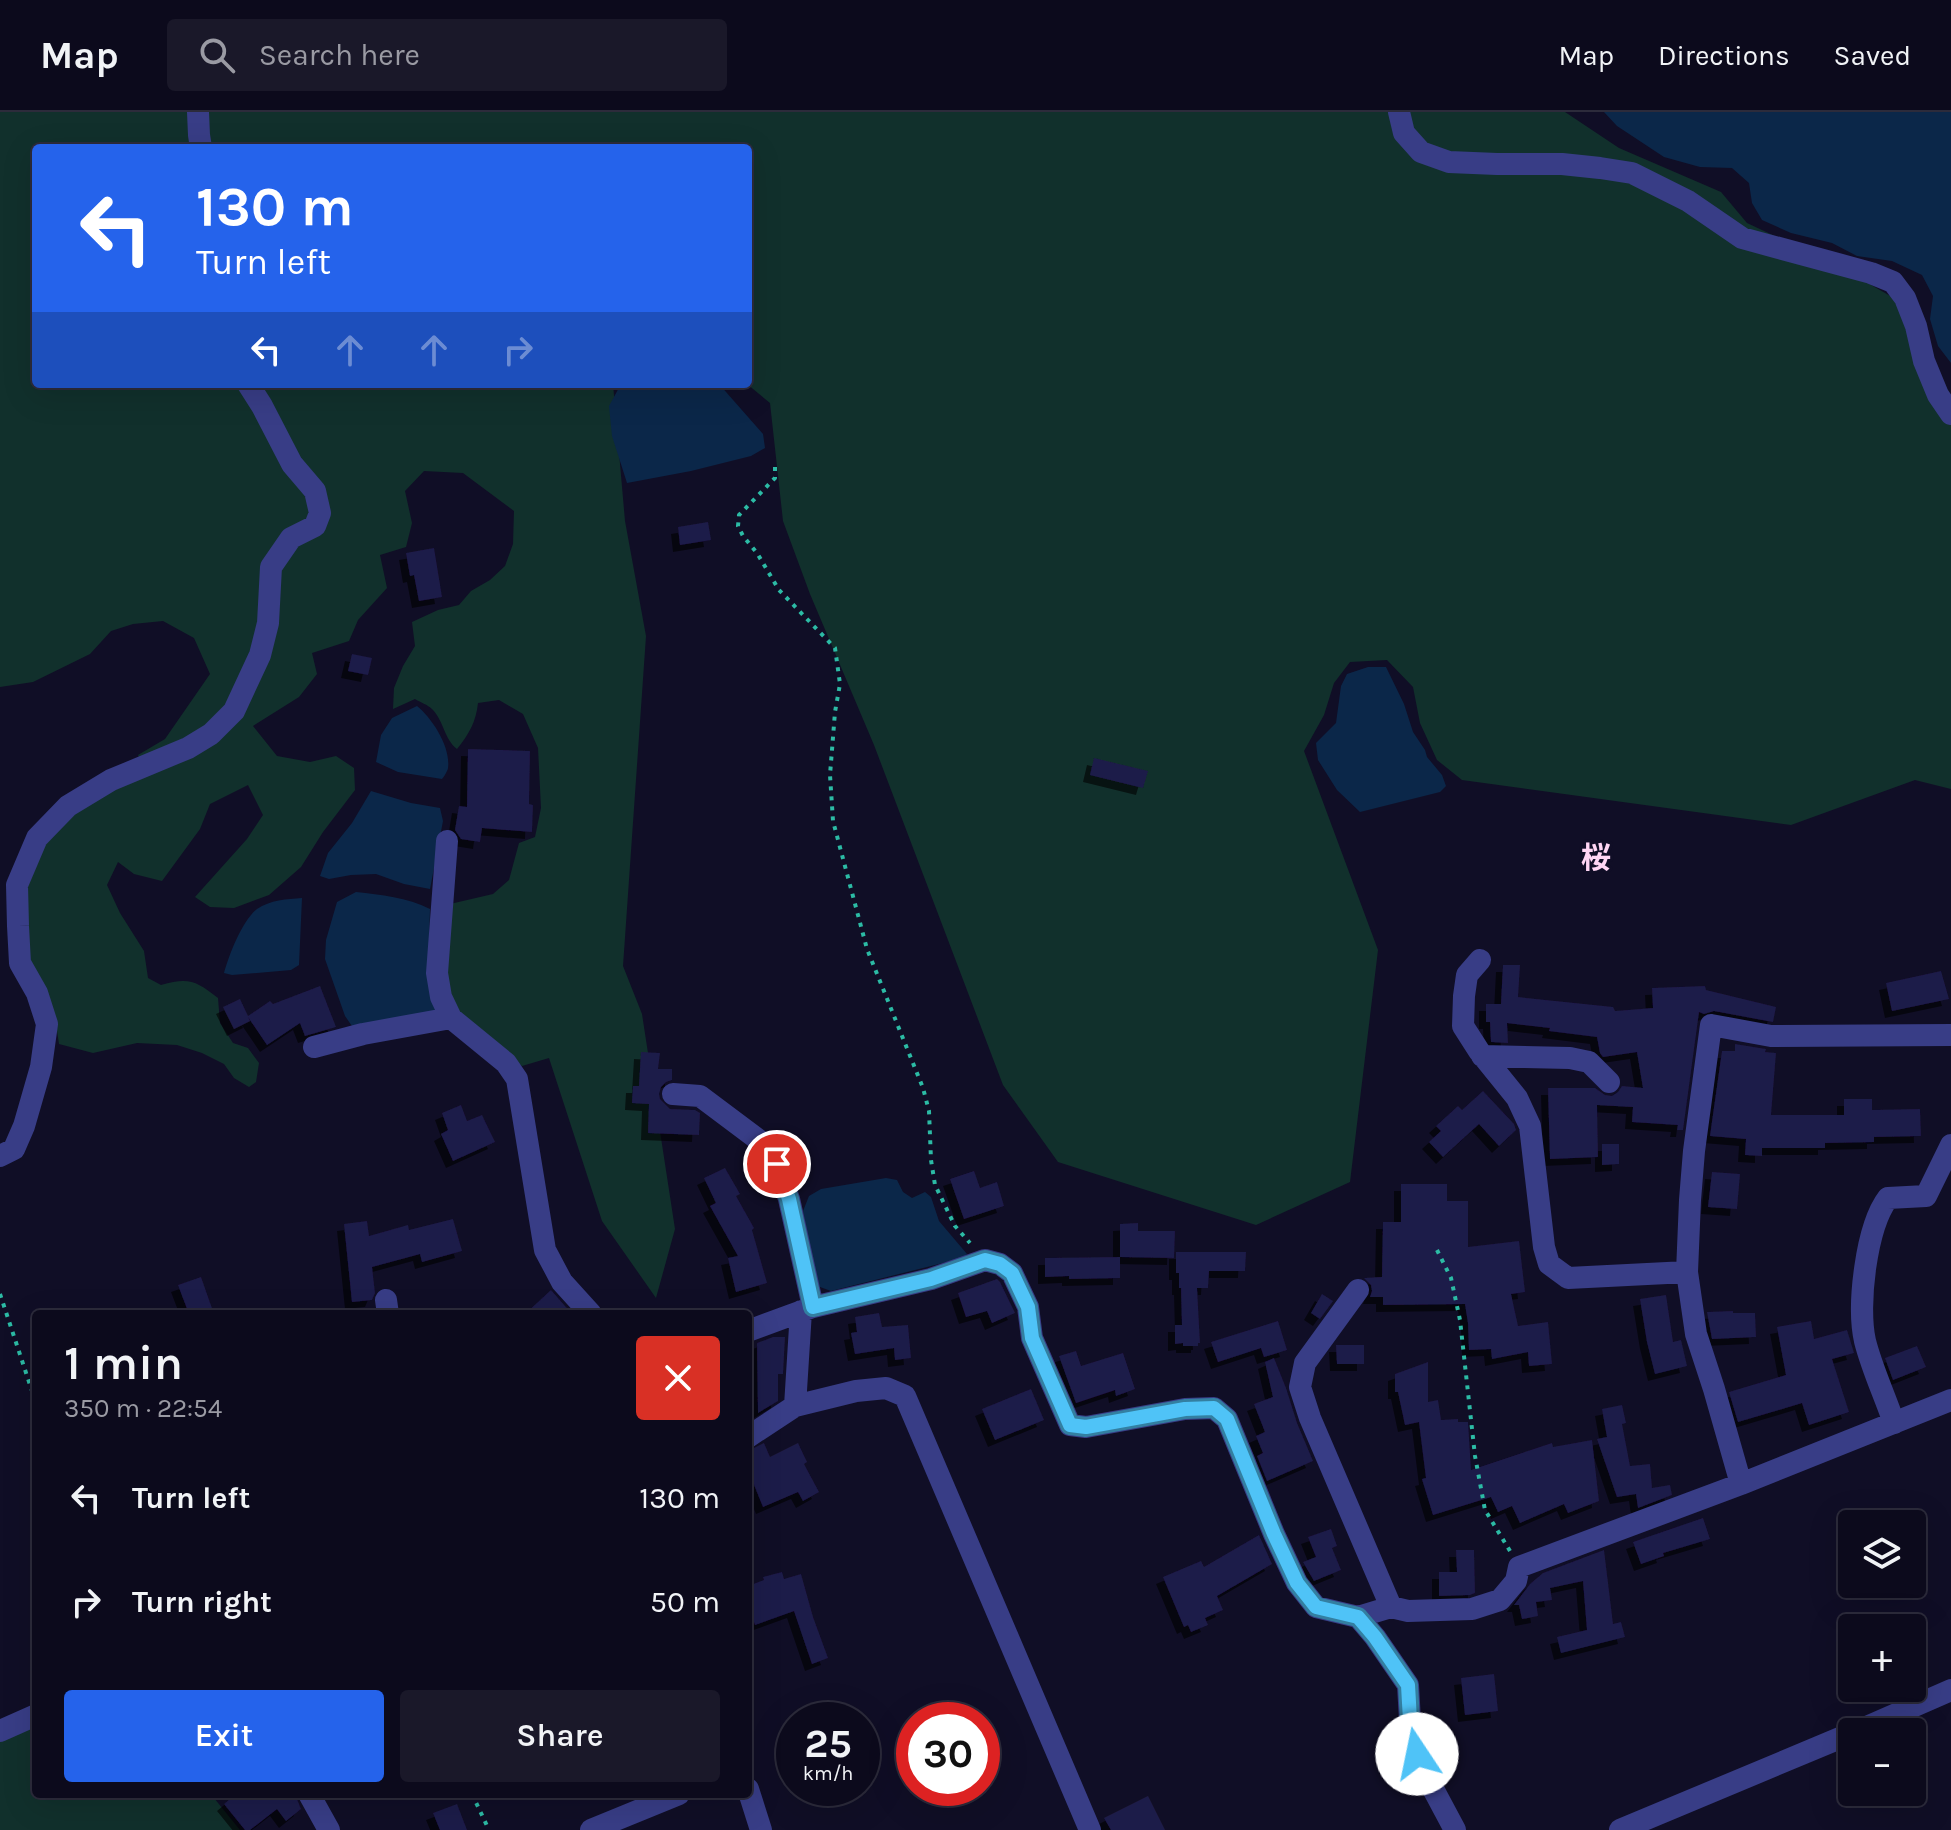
<!DOCTYPE html>
<html lang="en">
<head>
<meta charset="utf-8">
<style>
	body { margin:0; font-family:Karla,"Noto Sans JP",sans-serif; background:#1a1829; color:#f1f3f6; height:100vh; display:flex; flex-direction:column; font-size:30px; white-space:nowrap }
	* { box-sizing:border-box; margin:0 }
	p { font-size:26px; color:#9a9aa3 }
	.icon { flex:none; width:44px; height:44px; fill:none; stroke:currentColor; stroke-width:2; stroke-linecap:round; stroke-linejoin:round }
	.map { position:relative; flex:1; overflow:hidden }
	.side { position:absolute; left:32px; top:1198px; width:720px; height:488px; display:flex; flex-direction:column; background:#0c0a1c; border-radius:8px; box-shadow:0 8px 32px #0002,0 0 0 2px #2c2b3b }
	.side>* { flex:none }
	.hud { position:absolute; left:32px; top:32px; width:720px; height:244px; border-radius:8px; box-shadow:0 8px 32px #0002,0 0 0 2px #2c2b3b; background:#2563eb; color:#fff; overflow:hidden }
	.buttons { position:absolute; left:1838px; top:1398px; display:grid; gap:16px }
	.buttons a { display:grid; place-items:center; width:88px; height:88px; border-radius:8px; background:#0c0a1c; box-shadow:0 8px 32px #0002,0 0 0 2px #2c2b3b; font-size:40px }
	.speed { position:absolute; left:776px; top:1590px; display:flex; gap:16px; font-size:40px; font-weight:700; text-align:center }
	.speed>* { display:grid; place-content:center; width:104px; height:104px; border-radius:50%; background:#0c0a1c; box-shadow:0 8px 32px #0002,0 0 0 2px #2c2b3b; line-height:1 }
	.speed small { font-size:20px; font-weight:400 }
	.speed .limit { border:12px solid #d22; background:#fff; color:#111 }
	.pin { position:absolute; display:grid; place-items:center; width:68px; height:68px; color:#fff; margin:-34px; border:4px solid #fff; border-radius:50%; box-shadow:0 2px 8px #0007 }
	.me { position:absolute; width:88px; margin:-44px; rotate:349deg; stroke-linejoin:round; filter:drop-shadow(0 0 6px #0008) }
	.turn { display:flex; align-items:center; gap:28px; height:168px; padding:0 32px; font-size:36px }
	.turn .icon { width:104px; height:104px; stroke-width:2.5 }
	.turn b { display:block; font-size:56px; line-height:68px }
	.lanes { display:flex; align-items:center; height:76px; padding:0 32px; background:#0003; justify-content:center; gap:40px; direction:ltr }
	.lanes .off { opacity:.35 }
	.round { display:grid; place-items:center; flex:none; width:84px; height:84px; border-radius:8px; background:#1a1829 }
	.summary { display:flex; align-items:center; justify-content:space-between; height:136px; padding:0 32px }
	h1 { font-size:48px; font-weight:600; line-height:60px }
	.action { display:flex; gap:16px; margin-top:auto; padding:16px 32px }
	.action a { flex:1; height:92px; border-radius:8px; background:#2563eb; color:#fff; font-size:32px; font-weight:600; line-height:92px; text-align:center }
	.action a+a { background:#1a1829; color:#f1f3f6 }
	ul { padding:0; list-style:none }
	li { display:flex; align-items:center; gap:24px; height:104px; padding:0 32px }
	li div { flex:1 }
	li b { display:block; font-size:30px }
	li em { font-style:normal }
	header { display:flex; align-items:center; gap:48px; box-sizing:border-box; height:112px; padding:0 40px; background:#0c0a1c; border-bottom:2px solid #2c2b3b }
	header strong { font-size:38px }
	nav { display:flex; gap:44px; margin-inline-start:auto; font-size:28px }
	.search { width:560px; height:72px; background:#1a1829; display:flex; align-items:center; gap:20px; box-sizing:border-box; padding:0 28px; border-radius:8px; color:#9a9aa3; font-size:30px }
	.map>svg:first-child { display:block }
</style>
</head>
<body>
<header>
<strong>Map</strong>
<div class="search"><svg class="icon" aria-label="search" viewBox="0 0 24 24"><circle cx="10" cy="10" r="6"/><path d="M15 15l6 6"/></svg>Search here</div>
<nav><a>Map</a><a>Directions</a><a>Saved</a></nav>
</header>
<div class="map">
<svg width="1951" height="1718" viewBox="0 0 1951 1718">
	<defs>
		<filter id="shadow"><feDropShadow dx="-7" dy="7" stdDeviation="0" flood-color="#0009"/></filter>
	</defs>
	<rect width="100%" height="100%" fill="#100e26"/>
	<!-- green -->
	<path fill="#11302c" d="M 0,0 L 1565,0 L 1619,36 L 1721,80 L 1747,111 L 1835,152 L 1904,192 L 1951,284 L 1951,677 L 1915,668 L 1791,713 L 1462,668 L 1437,648 L 1420,611 L 1413,575 L 1387,548 L 1350,550 L 1334,571 L 1324,603 L 1304,639 L 1378,838 L 1350,1070 L 1256,1113 L 1058,1050 L 1003,973 L 874,633 L 810,482 L 783,409 L 770,291 L 747,272 L 748,36 L 36,36 L 36,272 L 613,272 L 625,409 L 646,524 L 623,854 L 642,902 L 675,1117 L 656,1186 L 602,1109 L 549,946 L 522,954 L 466,912 L 452,887 L 443,860 L 450,792 L 493,782 L 509,768 L 519,731 L 535,725 L 541,696 L 538,636 L 523,602 L 499,588 L 478,591 C 476,610 469,622 457,637 C 444,627 444,609 432,597 C 428,593 420,590 415,587 L 393,597 L 394,576 L 403,554 L 415,534 L 412,510 L 438,498 L 459,493 L 471,479 L 490,468 L 505,454 L 513,432 L 514,399 L 463,361 L 424,359 L 405,379 L 412,411 L 406,435 L 380,443 L 387,476 L 358,508 L 349,529 L 312,541 L 317,562 L 299,585 L 253,614 L 277,644 L 310,650 L 336,644 L 354,656 L 355,678 L 323,720 L 301,755 L 269,783 L 234,796 L 210,795 L 195,785 L 247,727 L 263,703 L 248,673 L 210,692 L 200,717 L 162,769 L 134,762 L 118,750 L 107,773 L 120,801 L 144,839 L 148,866 L 161,873 C 189,865 196,869 218,886 L 220,911 L 233,931 L 248,936 L 259,951 L 256,970 L 249,975 L 234,966 L 224,952 L 202,941 L 177,933 L 137,931 L 93,941 L 59,932 L 55,906 L 26,844 L 27,761 L 44,725 L 76,696 L 145,661 L 138,643 L 165,627 L 210,562 L 194,526 L 163,509 L 133,512 L 111,519 L 90,542 L 33,570 L 0,575 Z
		M 36,1613 L 36,1682 L 216,1682 L 214,1686 L 240,1718 L 0,1718 L 0,1630 Z"/>
	<!-- water -->
	<path fill="#0b2749" d="M 1604,0 L 1951,0 L 1951,251 L 1938,234 L 1930,207 L 1933,184 L 1922,163 L 1892,149 L 1857,144 L 1832,131 L 1791,121 L 1762,108 L 1752,91 L 1749,71 L 1732,56 L 1700,55 L 1664,45 L 1617,14 Z
		M 621,272 L 719,272 L 763,322 L 765,336 L 751,344 L 691,359 L 627,371 L 612,324 L 609,294 Z
		M 1368,555 L 1386,555 L 1404,592 L 1413,620 L 1425,638 L 1427,645 L 1442,663 L 1446,674 L 1440,680 L 1360,700 L 1337,678 L 1318,648 L 1316,631 L 1336,611 L 1341,574 L 1347,562 Z
		M 417,594 C 432,606 451,635 448,656 C 448,658 444,665 442,667 L 398,660 L 376,650 L 381,623 L 392,606 Z
		M 371,679 L 411,691 L 440,696 L 443,709 L 430,777 L 404,772 L 376,762 L 351,763 L 329,767 L 320,764 L 328,741 L 352,711 Z
		M 356,780 C 381,783 407,785 430,797 L 429,829 L 436,900 L 354,917 L 345,904 L 325,847 L 326,828 L 337,790 Z
		M 302,786 L 299,853 L 291,858 L 232,863 L 224,861 C 229,843 242,809 257,797 C 270,788 287,787 302,786 Z
		M 886,1066 L 897,1068 L 903,1080 L 912,1086 L 925,1080 L 931,1085 L 939,1109 L 967,1142 L 963,1146 L 831,1179 L 820,1175 L 815,1163 L 803,1099 L 809,1084 L 821,1077 Z"/>
	<!-- building -->
	<path fill="#1f1a48" filter="url(#shadow)" d="M 708,410 L 711,428 L 680,433 L 678,415 Z
		M 434,436 L 442,485 L 419,489 L 414,463 L 410,464 L 406,441 Z
		M 352,542 L 372,546 L 368,563 L 348,559 Z
		M 468,637 L 530,639 L 529,692 L 533,693 L 532,720 L 482,716 L 480,730 L 461,727 L 455,718 L 459,694 L 467,695 Z
		M 1094,646 L 1148,659 L 1143,676 L 1090,663 Z
		M 1503,853 L 1520,853 L 1518,885 L 1613,895 L 1615,899 L 1653,896 L 1652,876 L 1705,874 L 1706,878 L 1776,895 L 1773,910 L 1714,899 L 1704,902 L 1699,900 L 1683,1018 L 1677,1018 L 1678,1013 L 1632,1010 L 1633,995 L 1597,993 L 1598,1045 L 1550,1047 L 1548,976 L 1595,976 L 1605,983 L 1612,984 L 1618,980 L 1622,974 L 1643,976 L 1637,940 L 1603,945 L 1600,941 L 1597,925 L 1549,919 L 1550,916 L 1507,911 L 1508,931 L 1491,930 L 1490,910 L 1486,910 L 1486,892 L 1501,892 Z
		M 1941,859 L 1949,887 L 1892,899 L 1886,871 Z
		M 320,874 L 336,915 L 305,924 L 300,911 L 267,933 L 248,905 L 250,909 L 234,917 L 223,895 L 240,887 L 248,904 L 270,889 L 273,892 Z
		M 1735,932 L 1766,937 L 1765,940 L 1776,941 L 1771,1003 L 1844,1003 L 1844,987 L 1872,987 L 1872,998 L 1920,997 L 1921,1024 L 1874,1025 L 1874,1030 L 1825,1031 L 1825,1036 L 1762,1036 L 1762,1044 L 1745,1043 L 1746,1027 L 1710,1024 L 1722,939 L 1735,939 Z
		M 641,940 L 660,941 L 658,957 L 672,957 L 672,968 L 666,970 L 661,975 L 659,982 L 660,987 L 670,997 L 695,998 L 700,1001 L 699,1023 L 648,1021 L 649,992 L 632,991 L 633,974 L 639,974 Z
		M 1483,979 L 1514,1012 L 1516,1018 L 1499,1034 L 1479,1012 L 1443,1045 L 1429,1030 L 1441,1019 L 1436,1014 L 1458,994 L 1462,998 Z
		M 461,993 L 467,1009 L 482,1003 L 495,1030 L 453,1049 L 441,1022 L 448,1018 L 442,1001 Z
		M 1602,1032 L 1619,1032 L 1619,1052 L 1602,1053 Z
		M 725,1056 L 740,1082 L 736,1084 L 754,1116 L 752,1118 L 767,1171 L 736,1180 L 728,1146 L 738,1144 L 710,1094 L 716,1091 L 704,1066 Z
		M 974,1059 L 980,1076 L 997,1070 L 1004,1094 L 964,1107 L 950,1067 Z
		M 1712,1060 L 1740,1062 L 1737,1097 L 1708,1095 Z
		M 1401,1072 L 1447,1072 L 1447,1089 L 1468,1089 L 1468,1135 L 1519,1129 L 1525,1180 L 1511,1182 L 1518,1214 L 1548,1210 L 1552,1252 L 1529,1254 L 1528,1240 L 1492,1247 L 1491,1237 L 1469,1238 L 1468,1211 L 1465,1192 L 1383,1193 L 1383,1185 L 1370,1185 L 1372,1179 L 1371,1173 L 1364,1166 L 1382,1165 L 1383,1110 L 1401,1110 Z
		M 453,1107 L 462,1139 L 422,1150 L 420,1142 L 372,1155 L 375,1181 L 372,1188 L 352,1190 L 344,1112 L 367,1109 L 369,1124 L 408,1113 L 409,1118 Z
		M 1138,1111 L 1138,1119 L 1175,1119 L 1174,1146 L 1120,1145 L 1120,1112 Z
		M 1176,1140 L 1246,1140 L 1245,1159 L 1209,1159 L 1208,1176 L 1197,1176 L 1200,1231 L 1198,1231 L 1198,1234 L 1183,1234 L 1183,1231 L 1175,1232 L 1175,1213 L 1182,1213 L 1181,1176 L 1179,1176 L 1179,1161 L 1176,1161 Z
		M 1120,1145 L 1120,1166 L 1069,1167 L 1069,1164 L 1045,1165 L 1045,1146 Z
		M 201,1165 L 214,1202 L 189,1202 L 178,1173 Z
		M 997,1167 L 1000,1170 L 1015,1201 L 992,1211 L 987,1199 L 966,1205 L 958,1181 Z
		M 551,1178 L 572,1202 L 525,1202 Z
		M 1322,1182 L 1333,1189 L 1320,1207 L 1311,1201 Z
		M 1666,1183 L 1673,1230 L 1681,1228 L 1687,1254 L 1655,1262 L 1647,1230 L 1640,1187 Z
		M 1733,1199 L 1733,1201 L 1755,1201 L 1756,1225 L 1712,1227 L 1707,1200 Z
		M 879,1201 L 882,1215 L 908,1213 L 911,1246 L 895,1248 L 894,1236 L 855,1242 L 851,1221 L 857,1220 L 855,1205 Z
		M 1278,1209 L 1287,1238 L 1264,1245 L 1261,1236 L 1218,1250 L 1211,1230 Z
		M 1811,1209 L 1814,1227 L 1847,1218 L 1854,1241 L 1832,1247 L 1849,1300 L 1809,1313 L 1802,1291 L 1738,1310 L 1729,1280 L 1786,1263 L 1777,1215 Z
		M 773,1225 L 785,1225 L 783,1262 L 778,1262 L 778,1289 L 758,1301 L 757,1231 Z
		M 1336,1233 L 1364,1233 L 1364,1252 L 1337,1252 Z
		M 1917,1234 L 1926,1255 L 1893,1268 L 1885,1246 Z
		M 1076,1239 L 1081,1254 L 1123,1241 L 1135,1277 L 1116,1284 L 1115,1278 L 1076,1291 L 1059,1244 Z
		M 1274,1246 L 1286,1276 L 1297,1311 L 1313,1349 L 1267,1369 L 1257,1344 L 1263,1341 L 1256,1324 L 1265,1320 L 1254,1292 L 1273,1285 L 1265,1250 Z
		M 1428,1250 L 1428,1290 L 1438,1288 L 1441,1308 L 1458,1307 L 1458,1310 L 1468,1310 L 1471,1358 L 1552,1331 L 1553,1335 L 1592,1328 L 1599,1389 L 1568,1401 L 1564,1392 L 1520,1411 L 1512,1394 L 1498,1400 L 1491,1385 L 1433,1403 L 1422,1367 L 1426,1366 L 1419,1310 L 1405,1313 L 1398,1280 L 1395,1280 L 1395,1262 Z
		M 1031,1277 L 1044,1308 L 995,1328 L 982,1297 Z
		M 1622,1293 L 1626,1311 L 1622,1312 L 1630,1354 L 1650,1352 L 1652,1376 L 1670,1373 L 1672,1383 L 1638,1396 L 1636,1382 L 1617,1385 L 1597,1327 L 1607,1325 L 1602,1297 Z
		M 764,1331 L 770,1345 L 798,1331 L 807,1350 L 804,1352 L 819,1380 L 803,1389 L 798,1380 L 763,1395 L 748,1358 L 748,1339 Z
		M 1703,1406 L 1710,1427 L 1663,1441 L 1664,1444 L 1641,1452 L 1633,1430 Z
		M 1331,1417 L 1337,1434 L 1332,1436 L 1341,1458 L 1314,1469 L 1303,1450 L 1316,1445 L 1308,1425 Z
		M 1259,1423 L 1272,1452 L 1217,1484 L 1223,1498 L 1205,1506 L 1208,1513 L 1191,1520 L 1188,1513 L 1184,1515 L 1163,1465 L 1201,1449 L 1204,1455 Z
		M 1456,1438 L 1474,1438 L 1475,1481 L 1470,1483 L 1439,1484 L 1439,1460 L 1457,1460 Z
		M 1604,1438 L 1613,1512 L 1621,1510 L 1625,1525 L 1561,1541 L 1557,1525 L 1587,1518 L 1583,1469 L 1550,1476 L 1552,1488 L 1536,1490 L 1538,1504 L 1522,1507 L 1519,1493 L 1514,1493 L 1530,1472 L 1543,1461 Z
		M 782,1460 L 784,1467 L 801,1462 L 813,1505 L 828,1546 L 812,1552 L 794,1499 L 755,1513 L 748,1493 L 748,1474 L 764,1468 L 763,1465 Z
		M 1494,1562 L 1498,1599 L 1465,1603 L 1461,1566 Z
		M 236,1682 L 295,1682 L 301,1697 L 286,1709 L 277,1697 L 250,1718 L 245,1718 L 224,1692 Z
		M 1148,1684 L 1165,1718 L 1111,1718 L 1104,1706 Z
		M 457,1692 L 467,1718 L 440,1718 L 433,1701 Z"/>
	<g fill="none" stroke-linecap="round" stroke-linejoin="round">
		<!-- path -->
		<path stroke="#2cbba5" stroke-width="4" stroke-dasharray="4 6" stroke-linecap="butt" d="M 775,355 L 775,366 L 739,403 L 738,414 L 743,424 L 757,441 L 779,478 L 835,536 L 840,572 L 835,600 L 830,663 L 833,709 L 867,837 L 923,976 L 929,999 L 931,1048 L 935,1073 L 955,1114 L 970,1131
			M 1437,1138 L 1451,1166 L 1460,1208 L 1475,1344 L 1485,1398 L 1510,1439
			M 0,1182 L 36,1291
			M 472,1682 L 489,1718"/>
		<!-- minor -->
		<path stroke="#383d86" stroke-width="22" d="M 198,0 L 199,23 L 201,36
			M 1399,0 L 1404,21 L 1421,40 L 1449,50 L 1497,52 L 1562,52 L 1600,56 L 1632,61 L 1688,89 L 1742,126 L 1871,161 L 1893,170 L 1905,186 L 1916,214 L 1924,249 L 1938,283 L 1951,302
			M 447,729 L 437,861 L 441,885 L 451,906
			M 1480,848 L 1467,863 L 1464,884 L 1463,914 L 1479,939 L 1517,986 L 1530,1014 L 1544,1135 L 1549,1152 L 1568,1166 L 1687,1160
			M 314,935 L 363,922 L 451,906 L 506,951 L 517,967 L 545,1138 L 562,1170 L 591,1202
			M 1482,944 L 1570,946 L 1589,950 L 1609,970
			M 673,982 L 700,984 L 764,1032 L 777,1052 L 789,1087 L 813,1195
			M 0,1044 L 14,1037 L 24,1014 L 41,955 L 47,912 L 37,881 L 20,851 L 18,814 L 17,773 L 37,726 L 68,694 L 111,668 L 188,636 L 211,622 L 234,599 L 260,543 L 268,511 L 271,455 L 291,426 L 315,414 L 320,401 L 315,379 L 292,352 L 262,294 L 248,272
			M 1358,1178 L 1305,1251 L 1300,1275 L 1310,1306 L 1391,1495
			M 386,1188 L 388,1202
			M 748,1219 L 813,1195 L 931,1167 L 985,1148 L 1000,1152 L 1012,1161 L 1028,1195 L 1032,1226 L 1070,1313 L 1086,1315 L 1185,1297 L 1214,1296 L 1227,1307 L 1274,1422 L 1297,1471 L 1316,1495 L 1358,1505 L 1391,1495 L 1408,1499 L 1472,1497 L 1500,1488 L 1516,1469 L 1519,1455 L 1741,1372 L 1951,1288
			M 795,1294 L 856,1279 L 886,1276 L 905,1284 L 1090,1718
			M 1894,1311 C 1885,1284 1872,1257 1865,1229 C 1857,1194 1866,1115 1888,1086 L 1926,1084 L 1951,1033
			M 748,1325 L 795,1294 L 801,1199
			M 1741,1372 L 1714,1277 L 1696,1222 L 1687,1160 L 1690,1088 L 1694,1039 L 1711,913 L 1771,924 L 1951,923
			M 1358,1505 L 1375,1525 L 1408,1573 L 1411,1626 L 1423,1658 L 1455,1718
			M 0,1619 L 36,1603
			M 1855,1620 L 1951,1578
			M 748,1677 L 761,1718
			M 309,1682 L 329,1718
			M 591,1718 L 679,1682
			M 1620,1718 L 1852,1621"/>
	</g>
	<g fill="none" stroke-linecap="round" stroke-linejoin="round">
		<defs>
			<path id="route" d="M 777,1052 L 789,1087 L 813,1195 L 931,1167 L 985,1148 L 1000,1152 L 1012,1161 L 1028,1195 L 1032,1226 L 1070,1313 L 1086,1315 L 1185,1297 L 1214,1296 L 1227,1307 L 1274,1422 L 1297,1471 L 1316,1495 L 1358,1505 L 1375,1525 L 1408,1573 L 1411,1626 L 1417,1642"/>
		</defs>
		<!-- route casing -->
		<use href="#route" stroke="#337fa1" stroke-width="20"/>
		<!-- route -->
		<use href="#route" stroke="#4fc3f7" stroke-width="14"/>
	</g>
	<g text-anchor="middle" stroke-width="6" stroke-linejoin="round" paint-order="stroke">
		<!-- neighbourhood labels -->
		<g font-size="30" font-weight="bold" fill="#ffd6f4" stroke="#100e26">
			<text x="1596" y="756">桜</text>
		</g>
	</g>
</svg>
<div class="buttons">
<a><svg class="icon" aria-label="layers" viewBox="0 0 24 24"><path d="M12 4l9 5-9 5-9-5zM3 14l9 5 9-5"/></svg></a>
<a>+</a>
<a>−</a>
</div>
<div class="speed"><div>25<small>km/h</small></div><div class="limit">30</div></div>
<div class="pin" style="left:777px;top:1052px;background:#d93025"><svg class="icon" aria-label="arrive" viewBox="0 0 24 24"><path d="M6 21V4h12l-3 4 3 4H6"/></svg></div>
<svg class="me" style="left:1417px;top:1642px" viewBox="-20 -20 40 40"><circle r="19" fill="#fff"/><path d="M0-13L10 11 0 6-10 11z" fill="#4fc3f7"/></svg>
<div class="hud">
<div class="turn"><svg class="icon" aria-label="left" viewBox="0 0 24 24"><path d="M17 20v-9H6M10 6l-5 5 5 5"/></svg><div><b>130 m</b>Turn left</div></div>
<div class="lanes"><svg class="icon" aria-label="left" viewBox="0 0 24 24"><path d="M17 20v-9H6M10 6l-5 5 5 5"/></svg><svg class="icon off" aria-label="ahead" viewBox="0 0 24 24"><path d="M12 20V5M6 11l6-6 6 6"/></svg><svg class="icon off" aria-label="ahead" viewBox="0 0 24 24"><path d="M12 20V5M6 11l6-6 6 6"/></svg><svg class="icon off" aria-label="right" viewBox="0 0 24 24"><path d="M7 20v-9h11M14 6l5 5-5 5"/></svg></div>
</div>
<section class="side">
<div class="summary"><div><h1>1 min</h1><p>350 m · 22:54</p></div><a class="round" style="background:#d93025;color:#fff"><svg class="icon" aria-label="close" viewBox="0 0 24 24"><path d="M6 6l12 12M18 6L6 18"/></svg></a></div>
<ul>
<li><svg class="icon" aria-label="left" viewBox="0 0 24 24"><path d="M17 20v-9H6M10 6l-5 5 5 5"/></svg><div><b>Turn left</b></div><em>130 m</em></li>
<li><svg class="icon" aria-label="right" viewBox="0 0 24 24"><path d="M7 20v-9h11M14 6l5 5-5 5"/></svg><div><b>Turn right</b></div><em>50 m</em></li>
</ul>
<div class="action"><a>Exit</a><a>Share</a></div>
</section>
</div>
</body>
</html>
